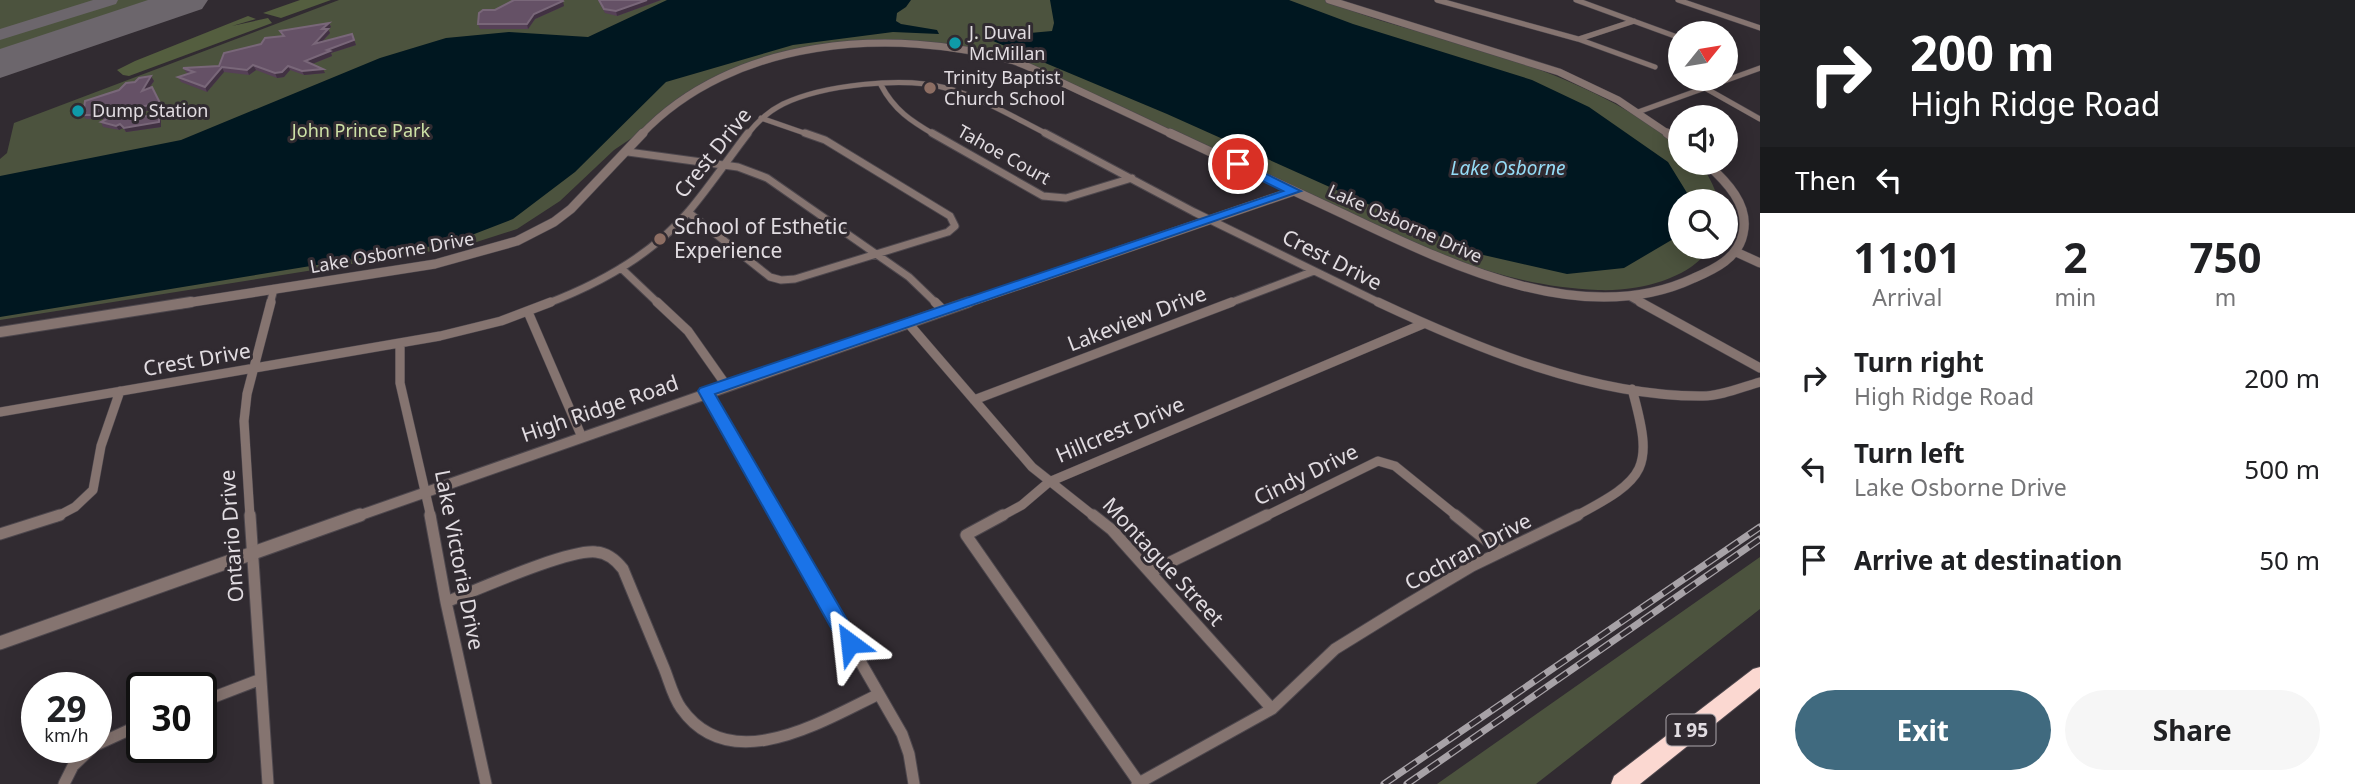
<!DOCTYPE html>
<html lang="en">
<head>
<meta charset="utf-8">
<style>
	body { margin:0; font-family:"Noto Sans",sans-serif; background:#f6f6f6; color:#202124; height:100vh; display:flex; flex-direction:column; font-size:26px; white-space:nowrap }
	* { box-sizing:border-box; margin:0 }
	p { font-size:23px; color:#757577 }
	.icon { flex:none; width:38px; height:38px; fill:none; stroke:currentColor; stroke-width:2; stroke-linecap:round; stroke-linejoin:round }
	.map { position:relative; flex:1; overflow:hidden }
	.drawer { display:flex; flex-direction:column; background:#fff; width:595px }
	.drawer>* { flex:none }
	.hud { background:#202124; color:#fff; overflow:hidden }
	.needle { width:46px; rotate:60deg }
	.controls { position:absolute; left:1668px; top:21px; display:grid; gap:14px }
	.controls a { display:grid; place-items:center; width:70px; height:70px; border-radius:50%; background:#fff; box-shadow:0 4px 18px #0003; font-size:35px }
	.speed { position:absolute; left:21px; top:672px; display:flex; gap:14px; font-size:35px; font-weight:700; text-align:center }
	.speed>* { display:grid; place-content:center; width:91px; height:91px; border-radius:50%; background:#fff; box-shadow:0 4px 18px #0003; line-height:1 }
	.speed small { font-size:18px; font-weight:400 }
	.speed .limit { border:4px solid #111; border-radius:10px; background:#fff; color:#111 }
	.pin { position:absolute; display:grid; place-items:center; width:60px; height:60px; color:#fff; margin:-30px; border:4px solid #fff; border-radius:50%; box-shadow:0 2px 7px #0007 }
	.me { position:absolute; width:77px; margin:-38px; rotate:330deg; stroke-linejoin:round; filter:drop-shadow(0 0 5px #0008) }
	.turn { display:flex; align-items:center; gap:24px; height:147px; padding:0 35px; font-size:32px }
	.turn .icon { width:91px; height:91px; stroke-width:2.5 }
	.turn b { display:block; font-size:49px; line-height:60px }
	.then { display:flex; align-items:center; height:66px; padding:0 35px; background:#0003; gap:14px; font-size:26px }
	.eta { display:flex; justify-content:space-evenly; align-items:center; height:119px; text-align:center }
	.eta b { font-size:42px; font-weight:700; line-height:49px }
	.primary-button { display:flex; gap:14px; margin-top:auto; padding:14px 35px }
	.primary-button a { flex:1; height:80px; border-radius:42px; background:#406a7f; color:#fff; font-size:28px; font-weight:700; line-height:80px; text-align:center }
	.primary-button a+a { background:#f6f6f6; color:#202124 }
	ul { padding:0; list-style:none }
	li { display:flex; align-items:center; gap:21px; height:91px; padding:0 35px }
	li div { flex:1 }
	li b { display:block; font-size:26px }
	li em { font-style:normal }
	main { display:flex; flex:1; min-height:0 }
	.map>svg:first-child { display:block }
</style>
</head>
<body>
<main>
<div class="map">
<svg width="1760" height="784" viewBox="0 0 1760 784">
	<rect width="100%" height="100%" fill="#312b31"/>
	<!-- green -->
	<path fill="#4c533e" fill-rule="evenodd" d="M 0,0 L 103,0 L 0,33 Z
		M 117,0 L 170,0 L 0,57 L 0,38 Z
		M 339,0 L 1325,0 C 1372,21 1424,32 1473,47 C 1547,70 1619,98 1680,146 L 1680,163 L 1700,163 C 1760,248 1675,293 1598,290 C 1546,288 1500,276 1451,259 L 1005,57 L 890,44 L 808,51 L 717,77 L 691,90 L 651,125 L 614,150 L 560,201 L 517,229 L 464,246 L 0,320 L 0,159 L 7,153 L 14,123 ZM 1680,201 L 1726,201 L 1726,247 L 1680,247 Z
		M 1760,557 L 1760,609 L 1536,784 L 1437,784 Z"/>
	<!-- forest -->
	<path fill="#545e3f" d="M 300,0 L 331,0 L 281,18 L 263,13 Z
		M 248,16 L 256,19 L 232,26 L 268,18 L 272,23 L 129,76 L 123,75 L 117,70 L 135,61 Z"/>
	<!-- water -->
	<path fill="#001720" d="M 667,0 L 911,0 L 906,7 L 897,13 L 896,21 L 901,24 L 937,30 L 939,34 L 893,32 L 793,45 L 666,82 L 575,172 L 513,219 L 451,243 L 0,317 L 0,176 L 181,140 L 380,58 L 446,38 L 509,32 L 588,37 Z
		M 1050,0 L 1289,0 L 1353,24 L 1532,80 L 1589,107 L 1668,162 L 1692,201 L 1680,201 L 1680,235 L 1624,268 L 1567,274 L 1479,254 L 1167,114 L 993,41 L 998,36 L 1052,31 L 1054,23 Z"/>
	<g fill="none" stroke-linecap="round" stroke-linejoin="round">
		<!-- taxiway -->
		<path fill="#6c666c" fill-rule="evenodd" d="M 93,0 L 118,0 L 116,4 L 0,40 L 0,29 Z"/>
		<!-- runway -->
		<path fill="#6c666c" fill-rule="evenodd" d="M 148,0 L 208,0 L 202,9 L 0,78 L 0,49 Z"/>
		<defs>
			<path id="minor-far3" d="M 1437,0 L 1578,39 L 1655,67
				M 1576,0 L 1680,38
				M 1678,0 L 1760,28
				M 1579,39 L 1634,21
				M 881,85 C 894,110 911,121 935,135
				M 1705,88 L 1760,119
				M 1638,112 L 1760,68
				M 761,118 L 810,135
				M 747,135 C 756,123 769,111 783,104 C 823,85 903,76 946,88 C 983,98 1015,118 1049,135"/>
			<path id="minor-far2" d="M 932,133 L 1043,196 L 1066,198 L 1132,178
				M 1045,133 L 1194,212 L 1382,304
				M 628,152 L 738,167 L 767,178 L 909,277 L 937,304
				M 688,212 L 770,277 L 781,280 L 795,279 L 948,232 L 955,226 L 950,216 L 825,140 L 805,133
				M 621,268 L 659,304
				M 1629,296 L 1643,304
				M 270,304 L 274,289
				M 546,304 C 599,284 652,255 689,211 C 710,186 728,159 748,133
				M 1227,304 L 1314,271"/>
			<path id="minor-far1" d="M 657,302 L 688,331 L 726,385
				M 935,302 L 944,311
				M 1378,302 C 1476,348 1594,397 1703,396 C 1721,396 1742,387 1760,382
				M 1640,302 L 1760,368
				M 528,312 L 581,435
				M 908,323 L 1032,467 L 1095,517
				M 400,343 L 400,383 L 431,517
				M 706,392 L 777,517
				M 974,400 L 1232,302
				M 0,412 L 440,336 L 501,321 L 551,302
				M 56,517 L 75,507 L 93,490 L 101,446 L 120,391
				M 250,517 L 244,421 L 247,394 L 271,302
				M 1000,517 L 1022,505 L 1049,482 L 1423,324
				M 1264,517 L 1378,461 L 1395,466 L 1458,517
				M 1574,517 C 1648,478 1654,469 1632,389"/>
			<path id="minor" d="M 250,515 L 268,784
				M 430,515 L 446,602 L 486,784
				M 776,515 L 902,734 L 909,754 L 914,784
				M 1003,515 L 966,535 L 1139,783
				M 1093,515 L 1112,530 L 1272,709
				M 1455,515 L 1501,552
				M 0,534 L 60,515
				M 1150,572 L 1267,515
				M 446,602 C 477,590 568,549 596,552 C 608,553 616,560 623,569 C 637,602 650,635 664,668 C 669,680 673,697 681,708 C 730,778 821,722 879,694
				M 201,702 L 261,679
				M 96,745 L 142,724
				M 64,784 L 73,766 L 93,747
				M 1137,784 L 1272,709 L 1335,649 L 1403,607 L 1472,566 L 1578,515"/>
			<path id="tertiary-far3" d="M 1329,0 L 1559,72 L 1618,100 L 1670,135
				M 641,135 C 732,38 892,26 1014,61 C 1032,67 1050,77 1067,85 C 1103,102 1138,118 1173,135"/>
			<path id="tertiary-far2" d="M 1170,133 C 1226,159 1281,185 1337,211 C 1441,260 1580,332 1694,278 C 1715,269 1738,258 1743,234 C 1750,205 1726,181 1706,163
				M 1667,133 L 1680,142
				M 1736,252 L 1760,263
				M 180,304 L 435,264 L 517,241 L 554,222 L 571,209 L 643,133
				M 964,304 L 1294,191"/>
			<path id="tertiary-far1" d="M 0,332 L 191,302
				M 355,517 L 969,302"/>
			<path id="tertiary" d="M 0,643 L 360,515"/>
			<path id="motorway" d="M 1760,667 L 1760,688 L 1640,784 L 1611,784 L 1614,776 L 1753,669 Z"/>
		</defs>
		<!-- minor-far3 casing -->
		<use href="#minor-far3" stroke="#4d474d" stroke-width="6"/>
		<!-- minor-far2 casing -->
		<use href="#minor-far2" stroke="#4d474d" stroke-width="9"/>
		<!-- minor-far1 casing -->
		<use href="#minor-far1" stroke="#4d474d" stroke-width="10"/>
		<!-- minor casing -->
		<use href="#minor" stroke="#4d474d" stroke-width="13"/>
		<!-- tertiary-far3 casing -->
		<use href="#tertiary-far3" stroke="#4d474d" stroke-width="8"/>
		<!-- tertiary-far2 casing -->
		<use href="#tertiary-far2" stroke="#4d474d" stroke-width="10"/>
		<!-- tertiary-far1 casing -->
		<use href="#tertiary-far1" stroke="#4d474d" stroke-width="12"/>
		<!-- tertiary casing -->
		<use href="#tertiary" stroke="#4d474d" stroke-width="15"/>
		<!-- motorway casing -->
		<use href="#motorway" stroke="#4d474d" stroke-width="2"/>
		<!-- minor-far3 -->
		<use href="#minor-far3" stroke="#857470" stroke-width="5"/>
		<!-- minor-far2 -->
		<use href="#minor-far2" stroke="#857470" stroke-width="7"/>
		<!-- minor-far1 -->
		<use href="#minor-far1" stroke="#857470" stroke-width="9"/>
		<!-- minor -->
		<use href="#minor" stroke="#857470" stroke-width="11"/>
		<!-- tertiary-far3 -->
		<use href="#tertiary-far3" stroke="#857470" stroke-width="7"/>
		<!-- tertiary-far2 -->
		<use href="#tertiary-far2" stroke="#857470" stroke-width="9"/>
		<!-- tertiary-far1 -->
		<use href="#tertiary-far1" stroke="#857470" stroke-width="10"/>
		<!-- tertiary -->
		<use href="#tertiary" stroke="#857470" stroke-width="13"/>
		<!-- motorway -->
		<use href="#motorway" fill="#fbd8d1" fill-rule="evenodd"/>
		<defs>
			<path id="rail" d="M 1384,784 L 1760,527
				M 1407,784 L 1760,539"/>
		</defs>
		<!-- rail casing -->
		<use href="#rail" stroke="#a7a2a7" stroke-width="7"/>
		<!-- rail -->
		<use href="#rail" stroke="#312b31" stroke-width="4.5" stroke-dasharray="13" stroke-linecap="butt"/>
	</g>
	<!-- wall -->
	<path fill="#564157" d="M 598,0 L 661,0 L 617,16 L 605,13 Z
		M 564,6 L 535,19 L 528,29 L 480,29 L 478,24 Z
		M 329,23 L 331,27 L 328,29 L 330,33 L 322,42 L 352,34 L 356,45 L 331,53 L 332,56 L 312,64 L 325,73 L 304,75 L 290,70 L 284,77 L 277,78 L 256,70 L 249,75 L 224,72 L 207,92 L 181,82 L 178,77 L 189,74 L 186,72 L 183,68 L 219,66 L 261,44 L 282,36 L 280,31 Z
		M 154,81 L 149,88 L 152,87 L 163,108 L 122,116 L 161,121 L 161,127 L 126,132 L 123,128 L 119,130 L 103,127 L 101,122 L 106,119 L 86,119 L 83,115 L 119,90 L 135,82 Z"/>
	<!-- shaded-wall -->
	<path fill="#413142" d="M 647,0 L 661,0 L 617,16 L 616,11 Z
		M 563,1 L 564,6 L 535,19 L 528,29 L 527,24 L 534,14 Z
		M 329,23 L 331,27 L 328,29 L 330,33 L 315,49 L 314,44 L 322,29 Z
		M 354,40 L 356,45 L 331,53 L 332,56 L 307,66 L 305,61 L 327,50 Z
		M 253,65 L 256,70 L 249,75 L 247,70 Z
		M 288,66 L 290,70 L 284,77 L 277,78 L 275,73 Z
		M 222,67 L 224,72 L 207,92 L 205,87 Z
		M 323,69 L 325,73 L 304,75 L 302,71 Z
		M 151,76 L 154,81 L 144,95 L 142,91 Z
		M 160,103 L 163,108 L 121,115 L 122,121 L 119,116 L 119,111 Z
		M 159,116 L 161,121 L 161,127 L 126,132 L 124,128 Z
		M 120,124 L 123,128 L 119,130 L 116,126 Z"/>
	<!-- building -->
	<path fill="#655166" stroke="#796779" stroke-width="2" d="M 514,0 L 562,0 L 563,1 L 534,14 L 527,24 L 478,24 L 479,13 L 483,10 L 495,10 Z
		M 599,0 L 647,0 L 616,11 L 604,9 Z
		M 329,23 L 322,29 L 328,29 L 314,44 L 352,34 L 354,40 L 327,50 L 330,51 L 305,61 L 323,69 L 302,71 L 288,66 L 282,72 L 275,73 L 253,65 L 247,70 L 222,67 L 205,87 L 178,77 L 194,72 L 183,68 L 219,66 L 224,53 L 261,44 L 265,38 L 284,36 L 280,31 Z
		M 151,76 L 142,91 L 152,87 L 160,103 L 119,111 L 119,116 L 159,116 L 159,122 L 124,128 L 120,124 L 116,126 L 101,122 L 114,115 L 83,115 L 85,101 L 119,90 L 126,83 L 135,82 L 139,78 Z"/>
	<!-- route -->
	<path fill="#1a73e8" stroke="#114b97" stroke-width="2" d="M 1234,162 L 1242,162 L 1301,191 L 715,394 L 857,637 L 860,643 L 857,649 L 850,652 L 843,649 L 698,391 L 700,388 L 1283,191 L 1234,167 Z"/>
	<!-- markers -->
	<g fill="#0f9aa8" stroke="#312b31" stroke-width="2.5">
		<circle cx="955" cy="43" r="7"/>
		<circle cx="78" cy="111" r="7"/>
	</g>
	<g fill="#8d6e63" stroke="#312b31" stroke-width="2.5">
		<circle cx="930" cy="88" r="7"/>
		<circle cx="660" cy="239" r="7"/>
	</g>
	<g text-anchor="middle" stroke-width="6" stroke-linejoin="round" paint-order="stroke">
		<!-- far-poi labels -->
		<g font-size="18" fill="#e1dce1" stroke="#312b31" text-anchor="start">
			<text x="969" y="39">J. Duval<tspan x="969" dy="21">McMillan</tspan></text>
			<text x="944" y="84">Trinity Baptist<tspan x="944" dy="21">Church School</tspan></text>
			<text x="92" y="117">Dump Station</text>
		</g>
		<!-- far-park labels -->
		<g font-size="18" fill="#cde1a6" stroke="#312b31">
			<text x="361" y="137">John Prince Park</text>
		</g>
		<!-- far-street labels -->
		<g font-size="18" fill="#e1dce1" stroke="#312b31">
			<text transform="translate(1004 155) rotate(29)" y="6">Tahoe Court</text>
			<text transform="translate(1405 224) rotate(24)" y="6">Lake Osborne Drive</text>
			<text transform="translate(392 253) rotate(-10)" y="6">Lake Osborne Drive</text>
		</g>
		<!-- far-water labels -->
		<g font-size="19" font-style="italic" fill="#95dcf7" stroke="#312b31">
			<text x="1508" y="175">Lake Osborne</text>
		</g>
		<!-- shield labels -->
		<rect fill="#312b31" stroke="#aca7ac" stroke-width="2" x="1666.5" y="714.5" width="49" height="31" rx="5"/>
		<g font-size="19" font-weight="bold" fill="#e1dce1">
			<text x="1691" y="737">I 95</text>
		</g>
		<!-- street labels -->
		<g font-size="21" fill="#e1dce1" stroke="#312b31">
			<text transform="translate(713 153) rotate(-51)" y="7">Crest Drive</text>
			<text transform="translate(1332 260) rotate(27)" y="7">Crest Drive</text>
			<text transform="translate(1137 319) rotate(-21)" y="7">Lakeview Drive</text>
			<text transform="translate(197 360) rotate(-10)" y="7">Crest Drive</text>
			<text transform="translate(600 409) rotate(-19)" y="7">High Ridge Road</text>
			<text transform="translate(1120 430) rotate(-23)" y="7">Hillcrest Drive</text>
			<text transform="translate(1306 475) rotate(-26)" y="7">Cindy Drive</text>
			<text transform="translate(232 536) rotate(-94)" y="7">Ontario Drive</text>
			<text transform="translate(1468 552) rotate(-28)" y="7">Cochran Drive</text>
			<text transform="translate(459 560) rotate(79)" y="7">Lake Victoria Drive</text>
			<text transform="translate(1163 562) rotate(47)" y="7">Montague Street</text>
		</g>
		<!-- poi labels -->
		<g font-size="21" fill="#e1dce1" stroke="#312b31" text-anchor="start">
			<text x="674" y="234">School of Esthetic<tspan x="674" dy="24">Experience</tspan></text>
		</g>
	</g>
</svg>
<div class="controls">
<a><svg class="needle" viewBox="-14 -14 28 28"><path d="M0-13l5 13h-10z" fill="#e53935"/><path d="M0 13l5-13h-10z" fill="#757577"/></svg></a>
<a><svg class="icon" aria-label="sound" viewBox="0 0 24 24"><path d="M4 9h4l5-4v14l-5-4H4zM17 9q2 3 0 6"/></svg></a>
<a><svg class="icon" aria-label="search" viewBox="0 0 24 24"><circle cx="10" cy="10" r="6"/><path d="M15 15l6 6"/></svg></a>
</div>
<div class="speed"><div>29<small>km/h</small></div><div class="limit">30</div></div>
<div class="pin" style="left:1238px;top:164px;background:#d93025"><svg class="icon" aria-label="arrive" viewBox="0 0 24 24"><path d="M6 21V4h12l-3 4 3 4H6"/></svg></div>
<svg class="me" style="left:850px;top:643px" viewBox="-20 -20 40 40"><path d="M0-17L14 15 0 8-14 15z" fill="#1a73e8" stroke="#fff" stroke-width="4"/></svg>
</div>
<section class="drawer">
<div class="hud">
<div class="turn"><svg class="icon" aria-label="right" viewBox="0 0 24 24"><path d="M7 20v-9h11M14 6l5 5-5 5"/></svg><div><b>200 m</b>High Ridge Road</div></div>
<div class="then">Then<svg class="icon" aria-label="left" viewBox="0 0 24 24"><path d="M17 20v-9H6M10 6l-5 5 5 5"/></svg></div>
</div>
<div class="eta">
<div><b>11:01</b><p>Arrival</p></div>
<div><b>2</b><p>min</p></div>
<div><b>750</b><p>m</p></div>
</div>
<ul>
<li><svg class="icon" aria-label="right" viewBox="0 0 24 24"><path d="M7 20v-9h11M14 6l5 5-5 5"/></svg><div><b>Turn right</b><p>High Ridge Road</p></div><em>200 m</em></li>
<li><svg class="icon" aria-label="left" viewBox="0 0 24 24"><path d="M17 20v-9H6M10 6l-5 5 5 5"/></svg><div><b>Turn left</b><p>Lake Osborne Drive</p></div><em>500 m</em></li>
<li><svg class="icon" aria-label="arrive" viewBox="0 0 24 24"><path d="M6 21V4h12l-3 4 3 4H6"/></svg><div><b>Arrive at destination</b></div><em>50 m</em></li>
</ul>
<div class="primary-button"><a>Exit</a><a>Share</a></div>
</section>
</main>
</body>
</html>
